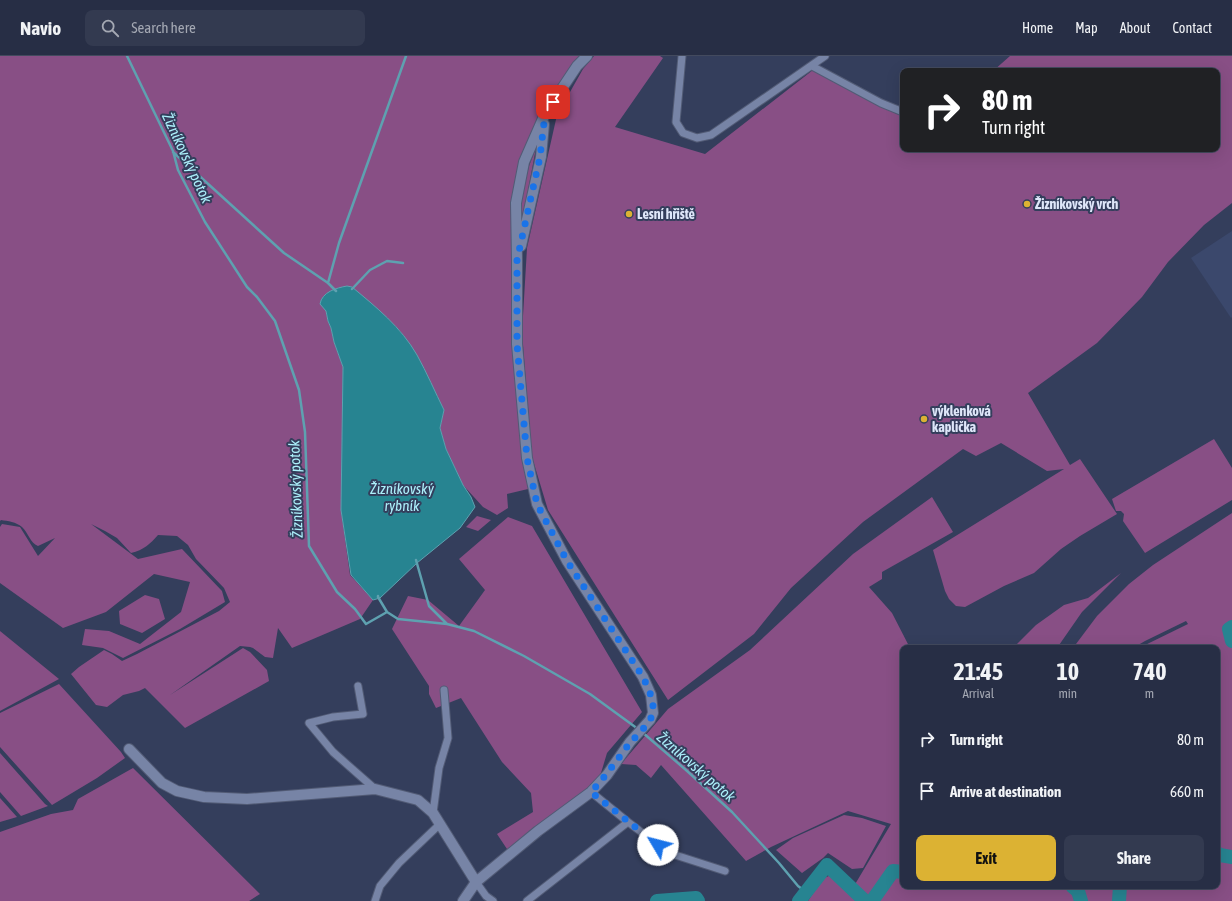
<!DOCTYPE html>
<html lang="en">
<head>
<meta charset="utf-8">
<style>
	body { margin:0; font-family:"Asap Condensed",sans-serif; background:#333a50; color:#f1f3f6; height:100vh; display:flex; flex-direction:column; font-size:15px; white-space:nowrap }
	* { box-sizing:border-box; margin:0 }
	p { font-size:13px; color:#a4a8b3 }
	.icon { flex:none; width:22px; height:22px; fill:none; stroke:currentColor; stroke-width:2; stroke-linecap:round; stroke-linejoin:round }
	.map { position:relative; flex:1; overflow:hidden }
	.details { position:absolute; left:900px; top:589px; width:320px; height:244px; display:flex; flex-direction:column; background:#272e45; border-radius:8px; box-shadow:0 4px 16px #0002,0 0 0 1px #434a5e }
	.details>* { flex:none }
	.banner { position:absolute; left:900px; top:12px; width:320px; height:84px; border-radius:8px; box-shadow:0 4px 16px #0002,0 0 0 1px #434a5e; background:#202124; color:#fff; overflow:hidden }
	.pin { position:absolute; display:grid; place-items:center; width:34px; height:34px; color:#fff; margin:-17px; border-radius:8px; box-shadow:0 2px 6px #0006 }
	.me { position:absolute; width:44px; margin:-22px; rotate:307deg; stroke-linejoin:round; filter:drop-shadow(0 0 3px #0008) }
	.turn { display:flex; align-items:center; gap:14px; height:84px; padding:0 16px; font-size:18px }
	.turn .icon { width:52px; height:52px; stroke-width:2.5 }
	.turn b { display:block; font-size:28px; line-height:34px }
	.eta { display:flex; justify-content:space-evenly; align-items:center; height:68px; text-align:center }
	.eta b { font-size:24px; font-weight:700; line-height:28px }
	.cta { display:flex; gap:8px; margin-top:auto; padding:8px 16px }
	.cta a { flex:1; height:46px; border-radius:8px; background:#dcb233; color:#111; font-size:16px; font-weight:700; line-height:46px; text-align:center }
	.cta a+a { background:#333a50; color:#f1f3f6 }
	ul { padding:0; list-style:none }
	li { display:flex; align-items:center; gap:12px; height:52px; padding:0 16px }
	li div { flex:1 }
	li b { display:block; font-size:15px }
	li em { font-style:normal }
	header { display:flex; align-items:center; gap:24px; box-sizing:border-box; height:56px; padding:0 20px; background:#272e45; border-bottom:1px solid #434a5e }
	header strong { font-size:19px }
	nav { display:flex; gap:22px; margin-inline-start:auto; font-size:14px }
	.search { width:280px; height:36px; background:#333a50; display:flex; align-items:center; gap:10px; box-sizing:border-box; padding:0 14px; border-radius:8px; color:#a4a8b3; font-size:15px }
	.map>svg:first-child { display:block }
</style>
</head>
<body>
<header>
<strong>Navio</strong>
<div class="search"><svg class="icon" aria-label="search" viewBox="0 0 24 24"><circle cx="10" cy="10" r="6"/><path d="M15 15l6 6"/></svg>Search here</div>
<nav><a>Home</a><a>Map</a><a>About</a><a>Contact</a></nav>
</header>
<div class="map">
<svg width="1232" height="845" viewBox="0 0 1232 845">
	<rect width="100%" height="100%" fill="#343e5c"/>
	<!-- built -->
	<path fill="#3b486c" d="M 1232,175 L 1232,261 L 1231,262 L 1191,202 Z"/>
	<!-- green -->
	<path fill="#884f85" d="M 0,0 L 581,0 L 573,8 L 540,56 L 521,106 L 513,147 L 529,429 L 528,433 L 507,438 L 508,452 L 497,459 L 483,451 L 463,429 L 446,393 L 440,372 L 444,354 L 416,298 L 400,275 L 386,261 L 326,255 L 328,265 L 331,272 L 334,286 L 343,311 L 341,454 L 350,519 L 373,544 L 360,563 L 292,592 L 278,572 L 273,602 L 265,601 L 253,592 L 250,591 L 240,590 L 170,639 L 243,592 L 250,596 L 267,614 L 269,625 L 185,672 L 145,632 L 139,635 L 123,639 L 107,651 L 96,649 L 71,618 L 79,611 L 104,594 L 112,598 L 122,605 L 137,598 L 219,555 L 230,546 L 224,532 L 196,503 L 188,489 L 177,480 L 158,479 C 150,488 144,494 131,497 L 117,482 L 105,475 L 91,468 L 138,503 L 182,493 L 222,535 L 225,546 L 180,573 L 123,602 L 103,592 L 82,589 L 85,573 L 109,575 L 140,588 L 181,556 L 190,526 L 154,518 L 106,556 L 63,572 L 0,527 L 0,471 L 2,468 L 20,471 L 38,500 L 55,482 L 38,490 C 30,487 28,476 22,471 C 16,466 8,465 1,464 L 0,465 Z
		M 594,0 L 660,0 L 663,2 L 615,71 L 705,98 L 813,14 L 903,61 L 903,93 L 1217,93 L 1217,15 L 993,15 L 1010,0 L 1232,0 L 1232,147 L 1204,169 L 1168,206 L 1142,241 L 1097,287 L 1028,337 L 1070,409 L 1080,403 L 1117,458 L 1080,480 L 1061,493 L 1034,517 L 1004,530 L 965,551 L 956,550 L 949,543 L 945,535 L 933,494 L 1064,413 L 1047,415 L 1001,387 L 976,400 L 963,393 L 863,466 L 791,532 L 754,578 L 668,644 L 548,454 L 532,401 L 522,277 L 527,192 L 557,59 L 583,13 Z
		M 536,92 L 522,166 L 521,145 L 529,110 Z
		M 1214,383 L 1232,412 L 1232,444 L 1145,497 L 1123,465 L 1124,458 L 1121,455 L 1116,455 L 1112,443 Z
		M 932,441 L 953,476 L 882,516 L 882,523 L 869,531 L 892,557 L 910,592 L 903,592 L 903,830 L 1217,830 L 1217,592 L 1139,592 L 1188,568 L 1186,565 L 1145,585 L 1133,592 L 1073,592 L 1097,560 L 1129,528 L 1153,509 L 1232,457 L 1232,845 L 808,845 L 822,823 L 831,819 L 849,831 L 851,835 L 891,768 L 848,755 L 771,791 L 746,805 L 661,709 L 651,722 L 636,709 L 621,708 L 668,653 L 750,594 L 853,498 Z
		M 477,460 L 491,464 L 478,475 L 466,471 Z
		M 508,461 L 532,470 L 642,656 L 607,697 L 598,727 L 509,796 L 497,778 L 533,756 L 531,737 L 502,706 L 461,642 L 436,652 L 429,638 L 429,630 L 392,573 L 408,540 L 428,544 L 459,570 L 485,534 L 459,503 Z
		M 1121,517 L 1082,556 L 1057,592 L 1013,592 L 1036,569 L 1064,549 L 1088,542 Z
		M 145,539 L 159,543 L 165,563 L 142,577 L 120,568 L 119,555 Z
		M 0,575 L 59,623 L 0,655 Z
		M 59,628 L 121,696 L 125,702 L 97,722 L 52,749 L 0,691 L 0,657 Z
		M 0,697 L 45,748 L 48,750 L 21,760 L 0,736 Z
		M 133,712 L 260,838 L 249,845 L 0,845 L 0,776 L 51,758 L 73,754 L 78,743 Z
		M 0,742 L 17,761 L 0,766 Z
		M 844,759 L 862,762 L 886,770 L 863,812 L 852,813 L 828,797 L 823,802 L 802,817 L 776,794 L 793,782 Z"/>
	<!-- water -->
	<path fill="#278491" stroke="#5ea1b0" d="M 347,230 L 352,231 C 376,251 401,271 417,299 C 427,317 435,336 444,354 L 440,372 L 446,393 L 463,429 L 471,441 L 475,451 L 460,472 L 417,507 L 380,542 L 373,544 L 351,519 L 341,454 L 343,311 L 334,286 L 331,272 L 328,265 L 326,255 L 320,248 C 322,236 336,232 347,230 Z"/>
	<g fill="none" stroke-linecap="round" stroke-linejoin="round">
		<!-- stream -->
		<path stroke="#5ea1b0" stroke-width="2.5" d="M 127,0 L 173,95 L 178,114 L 205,166 L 247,231 L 257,241 L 275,265 L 299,334 L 305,376 L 309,490 L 337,536 L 355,553 L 366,568 L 387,556 L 398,563 L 447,568 L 474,575 L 524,600 L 590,638 L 638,673
			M 173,96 L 284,197 L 328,227 L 336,235
			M 328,227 L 339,187 L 406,0
			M 352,233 L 370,214 L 387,205 L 403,207
			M 416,504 L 429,550 L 447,568
			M 378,540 L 378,541 L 387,556
			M 642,676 L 686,714 L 732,756 L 779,807 L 798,830 L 806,836"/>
		<!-- river -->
		<path stroke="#278491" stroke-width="14" d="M 1232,571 L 1229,573 L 1232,585
			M 1217,797 L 1220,799 L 1232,801
			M 1072,830 L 1078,835 L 1081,845
			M 657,845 L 696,842 L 698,845
			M 799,845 L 827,809 L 865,845
			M 872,845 L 893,815 L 903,816
			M 1119,845 L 1120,830"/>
		<defs>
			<path id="street" d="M 682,0 L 676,66 L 683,77 L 697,82 L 711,79 L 825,0
				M 812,10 L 881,47 L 903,56
				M 358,630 L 363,658 L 333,661 L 309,667 L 333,696 L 375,733
				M 591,736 L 628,766 L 669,797 L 725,815
				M 433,757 L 439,712 L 448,682 L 444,634
				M 476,826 L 486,840 L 493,845
				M 375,845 L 380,830 L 399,807 L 440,768
				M 527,845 L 628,766"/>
			<path id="secondary" d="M 521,190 L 541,101 L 544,68
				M 129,693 L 162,727 L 177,735 L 204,741 L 247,743 L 375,733 L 418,744 L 433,757 L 476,826 L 463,845
				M 476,826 L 538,775 L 591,736 L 607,719 L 630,686 L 650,664 L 653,657 L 651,639 L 643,621 L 567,505 L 537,448 L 527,402 L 517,288 L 517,204 L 516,147 L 524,106 L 545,58 L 577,10 L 587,0"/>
		</defs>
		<!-- street casing -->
		<use href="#street" stroke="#525b75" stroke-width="9"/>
		<!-- secondary casing -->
		<use href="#secondary" stroke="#525b75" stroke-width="12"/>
		<!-- street -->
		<use href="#street" stroke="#7784a6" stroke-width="7"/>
		<!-- secondary -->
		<use href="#secondary" stroke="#7784a6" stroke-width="10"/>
	</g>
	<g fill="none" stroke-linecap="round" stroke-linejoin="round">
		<!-- route -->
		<path stroke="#1a73e8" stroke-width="7" stroke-dasharray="0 12.6" d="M 553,46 L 545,58 L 540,101 L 517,204 L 517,288 L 527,402 L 537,448 L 567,505 L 643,621 C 648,632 654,643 653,656 C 652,666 636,680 629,688 C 617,704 605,721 591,736 L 658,789"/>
	</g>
	<!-- markers -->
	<g fill="#dcb233" stroke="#343e5c" stroke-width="1.5">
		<circle cx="1027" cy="148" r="4"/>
		<circle cx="629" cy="158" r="4"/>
		<circle cx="924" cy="363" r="4"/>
	</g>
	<g text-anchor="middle" stroke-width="4" stroke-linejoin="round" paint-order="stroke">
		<!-- poi labels -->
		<g font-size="14" font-weight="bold" fill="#dee6f9" stroke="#343e5c" text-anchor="start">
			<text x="1035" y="153">Žizníkovský vrch</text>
			<text x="637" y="163">Lesní hřiště</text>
			<text x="932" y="360">výklenková<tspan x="932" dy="16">kaplička</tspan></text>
		</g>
		<!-- water labels -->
		<g font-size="15" font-style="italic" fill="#acf0fb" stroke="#343e5c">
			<text transform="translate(187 102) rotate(65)" y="5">Žizníkovský potok</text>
			<text transform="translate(296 433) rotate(-92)" y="5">Žizníkovský potok</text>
			<text x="402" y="438">Žizníkovský<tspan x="402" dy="17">rybník</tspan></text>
			<text transform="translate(696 711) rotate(41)" y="5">Žizníkovský potok</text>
		</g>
	</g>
</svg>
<div class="pin" style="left:553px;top:46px;background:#d93025"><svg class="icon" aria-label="arrive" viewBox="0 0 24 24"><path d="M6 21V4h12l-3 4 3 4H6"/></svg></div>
<svg class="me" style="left:658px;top:789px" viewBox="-20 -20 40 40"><circle r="19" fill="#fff"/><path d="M0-13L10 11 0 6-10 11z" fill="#1a73e8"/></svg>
<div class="banner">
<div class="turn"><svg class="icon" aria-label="right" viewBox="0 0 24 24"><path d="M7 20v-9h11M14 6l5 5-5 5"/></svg><div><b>80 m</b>Turn right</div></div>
</div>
<section class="details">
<div class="eta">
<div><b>21:45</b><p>Arrival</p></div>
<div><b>10</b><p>min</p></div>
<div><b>740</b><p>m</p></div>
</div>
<ul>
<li><svg class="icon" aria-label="right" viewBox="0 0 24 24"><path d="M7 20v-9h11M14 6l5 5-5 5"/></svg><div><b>Turn right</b></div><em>80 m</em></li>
<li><svg class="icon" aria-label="arrive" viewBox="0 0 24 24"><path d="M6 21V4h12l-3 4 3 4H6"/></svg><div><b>Arrive at destination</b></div><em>660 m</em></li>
</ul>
<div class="cta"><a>Exit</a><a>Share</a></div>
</section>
</div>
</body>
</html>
